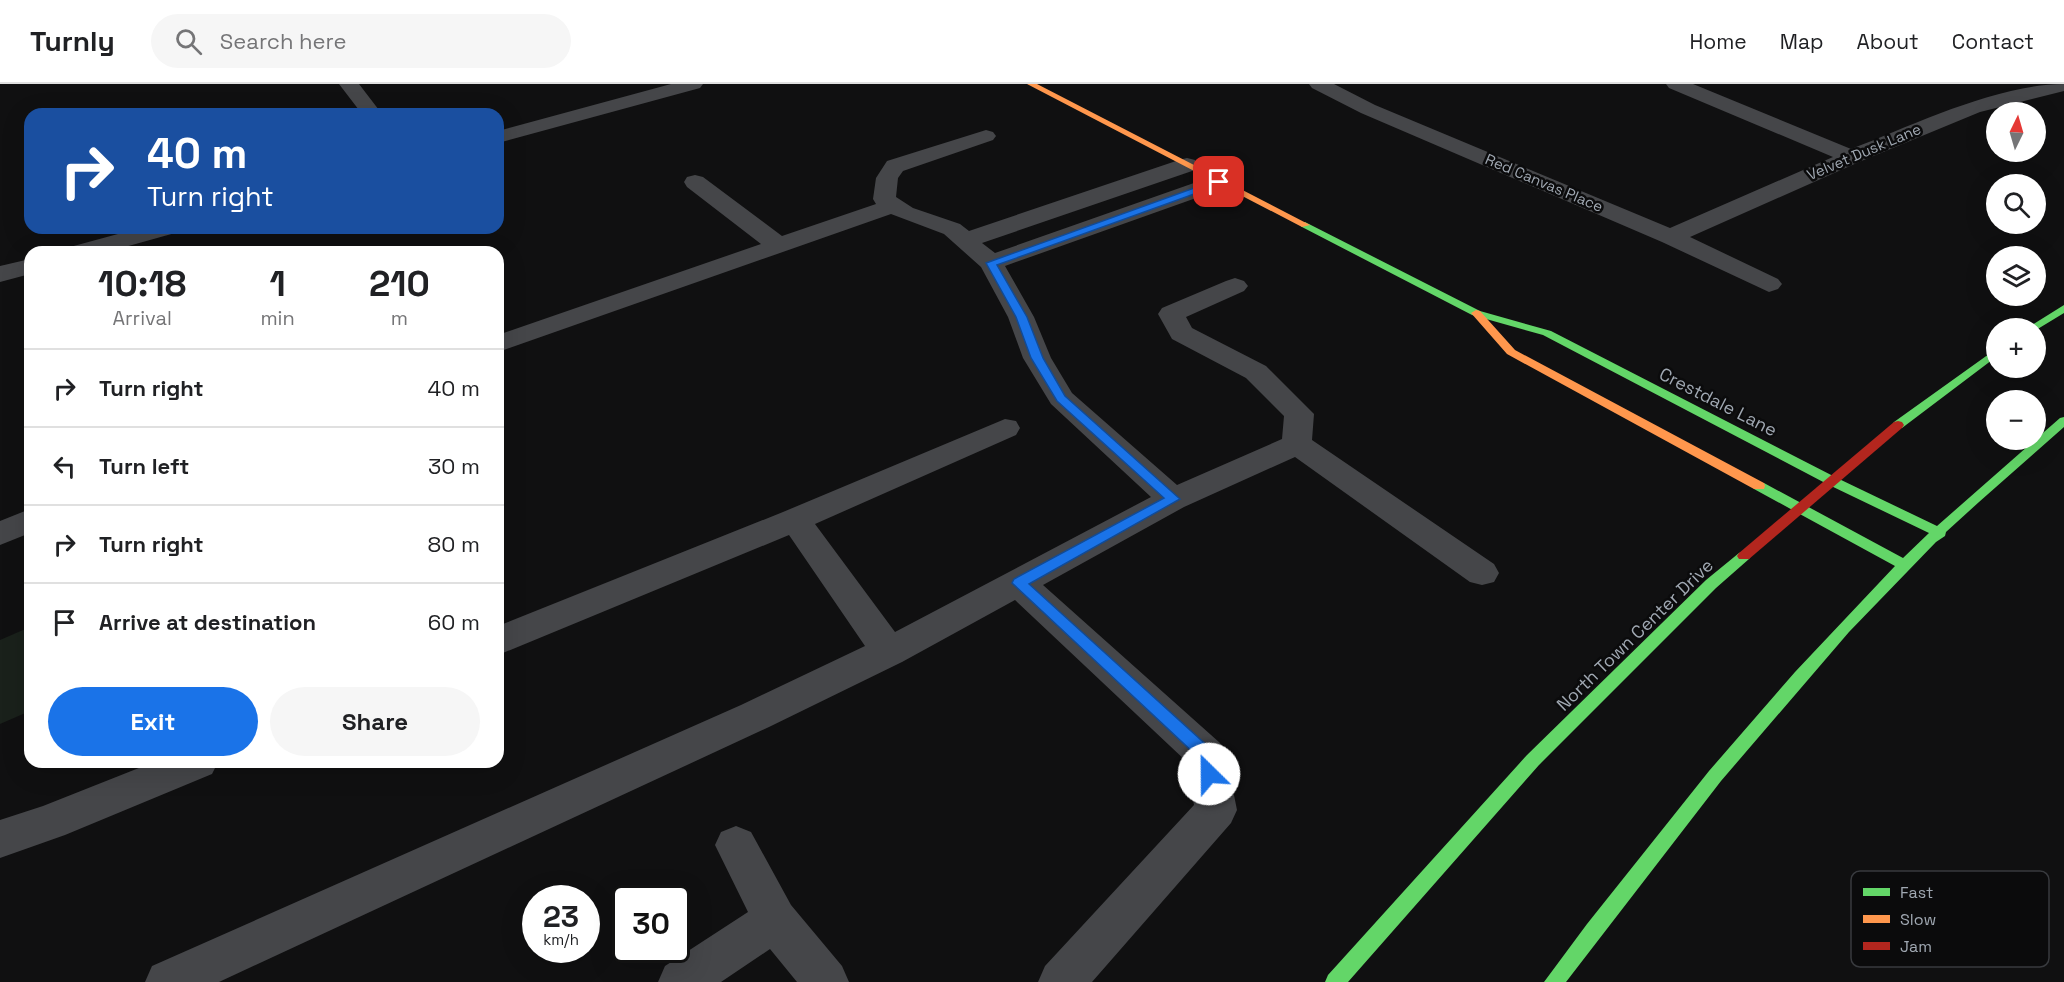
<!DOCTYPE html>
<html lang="en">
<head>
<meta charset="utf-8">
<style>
	body { margin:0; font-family:"Space Grotesk",sans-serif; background:#f6f6f6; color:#202124; height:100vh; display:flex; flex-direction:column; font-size:22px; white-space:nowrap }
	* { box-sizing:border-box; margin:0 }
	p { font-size:20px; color:#757577 }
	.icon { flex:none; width:33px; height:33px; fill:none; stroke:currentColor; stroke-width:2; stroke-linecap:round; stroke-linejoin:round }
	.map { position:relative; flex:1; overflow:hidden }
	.panel { position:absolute; left:24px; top:162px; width:480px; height:522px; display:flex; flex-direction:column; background:#fff; border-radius:18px; box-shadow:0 6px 24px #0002 }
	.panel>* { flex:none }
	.top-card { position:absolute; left:24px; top:24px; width:480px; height:126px; border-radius:18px; box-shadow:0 6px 24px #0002; background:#1a4fa0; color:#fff; overflow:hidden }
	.needle { width:39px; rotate:5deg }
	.tools { position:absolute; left:1986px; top:18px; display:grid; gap:12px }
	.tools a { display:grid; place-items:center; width:60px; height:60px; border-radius:50%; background:#fff; box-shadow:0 6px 24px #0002; font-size:30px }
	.speed { position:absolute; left:522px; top:801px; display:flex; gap:12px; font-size:30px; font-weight:700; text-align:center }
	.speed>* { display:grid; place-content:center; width:78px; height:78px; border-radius:50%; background:#fff; box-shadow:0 6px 24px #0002; line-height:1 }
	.speed small { font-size:15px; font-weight:400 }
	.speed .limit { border:3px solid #111; border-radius:9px; background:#fff; color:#111 }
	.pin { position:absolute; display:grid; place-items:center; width:51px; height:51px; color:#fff; margin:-26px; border-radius:12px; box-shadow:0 3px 9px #0006 }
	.me { position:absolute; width:66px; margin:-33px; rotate:337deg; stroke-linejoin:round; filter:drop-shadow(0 0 4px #0008) }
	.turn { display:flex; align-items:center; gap:21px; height:126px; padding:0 24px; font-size:27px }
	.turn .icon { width:78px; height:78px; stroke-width:2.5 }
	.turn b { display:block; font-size:42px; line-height:51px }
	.eta { display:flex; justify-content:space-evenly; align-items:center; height:102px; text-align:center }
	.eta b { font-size:36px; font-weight:700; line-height:42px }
	.action { display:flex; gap:12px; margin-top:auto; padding:12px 24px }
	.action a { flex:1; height:69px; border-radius:36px; background:#1a73e8; color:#fff; font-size:24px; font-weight:700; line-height:69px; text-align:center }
	.action a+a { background:#f6f6f6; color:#202124 }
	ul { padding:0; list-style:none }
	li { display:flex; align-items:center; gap:18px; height:78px; padding:0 24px; border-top:2px solid #e0e0e0 }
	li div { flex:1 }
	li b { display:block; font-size:22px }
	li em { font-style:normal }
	header { display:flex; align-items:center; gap:36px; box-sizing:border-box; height:84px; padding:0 30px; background:#fff; border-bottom:2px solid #e0e0e0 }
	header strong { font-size:28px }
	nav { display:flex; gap:33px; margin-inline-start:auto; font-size:21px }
	.search { width:420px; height:54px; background:#f6f6f6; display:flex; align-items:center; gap:15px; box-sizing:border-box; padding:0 21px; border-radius:33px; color:#757577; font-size:22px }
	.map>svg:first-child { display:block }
</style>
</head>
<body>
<header>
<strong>Turnly</strong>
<div class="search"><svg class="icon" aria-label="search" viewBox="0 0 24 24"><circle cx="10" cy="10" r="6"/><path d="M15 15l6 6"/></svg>Search here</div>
<nav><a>Home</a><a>Map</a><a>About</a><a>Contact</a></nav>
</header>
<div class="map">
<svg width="2064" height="898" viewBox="0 0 2064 898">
	<rect width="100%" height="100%" fill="#101011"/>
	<!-- green -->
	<path fill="#1a211b" d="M 30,543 L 30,627 L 0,640 L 0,556 Z"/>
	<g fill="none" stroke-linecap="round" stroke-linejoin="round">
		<!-- street -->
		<path fill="#454649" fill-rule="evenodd" d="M 339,0 L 359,0 L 382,30 L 362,30 Z
			M 671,0 L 703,0 L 700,4 L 498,59 L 498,47 Z
			M 1309,0 L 1334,0 L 1375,21 L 1670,144 L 1833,73 L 1669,4 L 1666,0 L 1693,0 L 1851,65 C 1913,41 1997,0 2064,0 L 2064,7 L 1980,28 L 1859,78 L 1690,153 L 1778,195 L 1782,200 L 1778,205 L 1769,208 L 1662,158 L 1361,29 L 1312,4 Z
			M 986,46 L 993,48 L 996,52 L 993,56 L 903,87 L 898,94 L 896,113 L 913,124 L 960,140 L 969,147 L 1179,76 L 1187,74 L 1195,76 L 1198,81 L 1195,86 L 982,159 L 995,169 L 1211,93 L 1219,91 L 1227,93 L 1230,98 L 1227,103 L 1005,182 L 1034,233 L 1051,274 L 1072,309 L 1177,401 L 1282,355 L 1284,332 L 1246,294 L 1172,255 L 1158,230 L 1162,224 L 1226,197 L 1235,194 L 1244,197 L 1248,202 L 1244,207 L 1186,233 L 1192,244 L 1266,282 L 1314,330 L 1312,356 L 1494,480 L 1499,489 L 1494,498 L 1482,501 L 1470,498 L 1295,373 L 1184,423 L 1043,501 L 1220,659 L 1226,671 L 1237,726 L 1231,739 L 1092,898 L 1038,898 L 1045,882 L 1194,721 L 1187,678 L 1015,516 L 902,578 L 769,643 L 219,898 L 145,898 L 152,882 L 741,621 L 865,562 L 789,451 L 498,571 L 498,542 L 783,428 L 1005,335 L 1016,337 L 1020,344 L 1016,351 L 815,440 L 895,548 L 1151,413 L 1051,320 L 1023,274 L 1008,233 L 981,183 L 944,150 L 891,130 L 498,268 L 498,251 L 761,160 L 687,103 L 684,98 L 687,93 L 695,91 L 703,93 L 782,152 L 876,120 L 873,115 L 876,94 L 887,77 Z
			M 140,144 L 179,144 L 175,149 L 107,168 L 67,168 L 70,163 Z
			M 30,175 L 30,190 L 0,198 L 0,182 Z
			M 30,425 L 30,449 L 0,461 L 0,437 Z
			M 154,678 L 218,678 L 212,690 L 65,751 L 0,774 L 0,736 L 43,722 Z
			M 736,742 L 751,748 L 791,821 L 842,882 L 849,898 L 797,898 L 770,865 L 721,898 L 658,898 L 665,882 L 748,828 L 715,761 L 721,748 Z"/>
		<!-- fast -->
		<path fill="#63d668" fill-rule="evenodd" d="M 1305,138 L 1480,227 L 1551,247 L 1837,394 L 1937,442 L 2060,334 L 2064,333 L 2064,343 L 1979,418 L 1946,448 L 1945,452 L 1936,458 L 1849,548 L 1721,697 L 1566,898 L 1544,898 L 1587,840 L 1709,687 L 1795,588 L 1895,482 L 1754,405 L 1753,402 L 1754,399 L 1764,399 L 1903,474 L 1929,449 L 1827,400 L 1543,251 L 1472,231 L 1302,143 L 1300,141 Z
			M 2064,221 L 2064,229 L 2036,246 L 2027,244 Z
			M 1996,265 L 1996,273 L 1902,344 L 1894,344 L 1892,341 L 1894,338 Z
			M 1744,467 L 1749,469 L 1751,472 L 1749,475 L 1716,504 L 1539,681 L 1348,898 L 1325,898 L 1328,891 L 1527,671 L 1706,496 L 1739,469 Z"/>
		<!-- slow -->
		<path fill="#ff974d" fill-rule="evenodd" d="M 1027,0 L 1037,0 L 1310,141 L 1302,143 Z
			M 1476,226 L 1480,227 L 1515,266 L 1764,399 L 1765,402 L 1764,405 L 1754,405 L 1507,270 L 1471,229 Z"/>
		<!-- jam -->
		<path fill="#b3261e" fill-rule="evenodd" d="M 1898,337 L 1902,338 L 1904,341 L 1902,344 L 1749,475 L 1739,475 L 1737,472 L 1739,469 L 1894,338 Z"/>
	</g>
	<!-- route -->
	<path fill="#1a73e8" stroke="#114b97" stroke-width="1.5" d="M 1219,95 L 1224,98 L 1222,100 L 997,181 L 1027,233 L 1043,274 L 1065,312 L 1180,415 L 1029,500 L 1212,666 L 1218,690 L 1215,695 L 1209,697 L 1203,695 L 1199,674 L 1012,499 L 1014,495 L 1164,414 L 1057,317 L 1031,274 L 1016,233 L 986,179 Z"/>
	<g text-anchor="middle" stroke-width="5" stroke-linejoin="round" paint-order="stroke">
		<!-- far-street labels -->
		<g font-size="15" fill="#a0a8b2" stroke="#0b0b0c">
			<text transform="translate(1864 68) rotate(-23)" y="5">Velvet Dusk Lane</text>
			<text transform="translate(1544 99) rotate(23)" y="5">Red Canvas Place</text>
		</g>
		<!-- street labels -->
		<g font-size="18" fill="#a0a8b2" stroke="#0b0b0c">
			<text transform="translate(1718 318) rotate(27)" y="6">Crestdale Lane</text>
			<text transform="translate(1635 551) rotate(-44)" y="6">North Town Center Drive</text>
		</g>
	</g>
	<!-- legend -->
	<rect x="1851" y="787" width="198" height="96" rx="9" fill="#0b0b0c" stroke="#383a3e" stroke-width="1.5"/>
	<rect x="1863" y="804" width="27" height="8" fill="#63d668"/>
	<rect x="1863" y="831" width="27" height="8" fill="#ff974d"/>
	<rect x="1863" y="858" width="27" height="8" fill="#b3261e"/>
	<g font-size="16" fill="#a0a8b2">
		<text x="1900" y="814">Fast</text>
		<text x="1900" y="841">Slow</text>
		<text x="1900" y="868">Jam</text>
	</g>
</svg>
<div class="tools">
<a><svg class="needle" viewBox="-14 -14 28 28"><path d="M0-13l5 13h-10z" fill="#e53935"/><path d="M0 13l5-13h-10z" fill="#757577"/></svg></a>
<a><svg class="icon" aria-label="search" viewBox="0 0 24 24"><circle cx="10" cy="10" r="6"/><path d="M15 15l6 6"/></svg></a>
<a><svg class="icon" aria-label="layers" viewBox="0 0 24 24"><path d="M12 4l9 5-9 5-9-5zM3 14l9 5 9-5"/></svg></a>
<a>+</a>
<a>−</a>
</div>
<div class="speed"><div>23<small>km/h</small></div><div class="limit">30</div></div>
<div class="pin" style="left:1219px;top:98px;background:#d93025"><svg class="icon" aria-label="arrive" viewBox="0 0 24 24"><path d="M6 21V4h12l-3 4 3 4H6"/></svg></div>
<svg class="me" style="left:1209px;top:690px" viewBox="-20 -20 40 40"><circle r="19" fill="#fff"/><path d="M0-13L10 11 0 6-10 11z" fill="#1a73e8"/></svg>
<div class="top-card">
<div class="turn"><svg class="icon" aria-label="right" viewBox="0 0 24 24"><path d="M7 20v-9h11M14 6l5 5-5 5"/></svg><div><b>40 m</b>Turn right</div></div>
</div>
<section class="panel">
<div class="eta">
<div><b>10:18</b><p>Arrival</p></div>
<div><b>1</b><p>min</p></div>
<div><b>210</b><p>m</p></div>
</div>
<ul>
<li><svg class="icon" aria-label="right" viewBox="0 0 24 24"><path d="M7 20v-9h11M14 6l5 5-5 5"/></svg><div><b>Turn right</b></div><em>40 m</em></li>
<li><svg class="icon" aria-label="left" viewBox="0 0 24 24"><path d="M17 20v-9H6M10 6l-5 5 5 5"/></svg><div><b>Turn left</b></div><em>30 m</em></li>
<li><svg class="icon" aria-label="right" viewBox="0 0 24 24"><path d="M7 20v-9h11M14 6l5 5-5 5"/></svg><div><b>Turn right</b></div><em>80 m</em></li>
<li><svg class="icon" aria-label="arrive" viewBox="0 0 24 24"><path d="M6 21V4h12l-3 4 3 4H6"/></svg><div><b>Arrive at destination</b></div><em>60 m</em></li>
</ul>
<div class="action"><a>Exit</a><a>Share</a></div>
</section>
</div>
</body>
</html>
